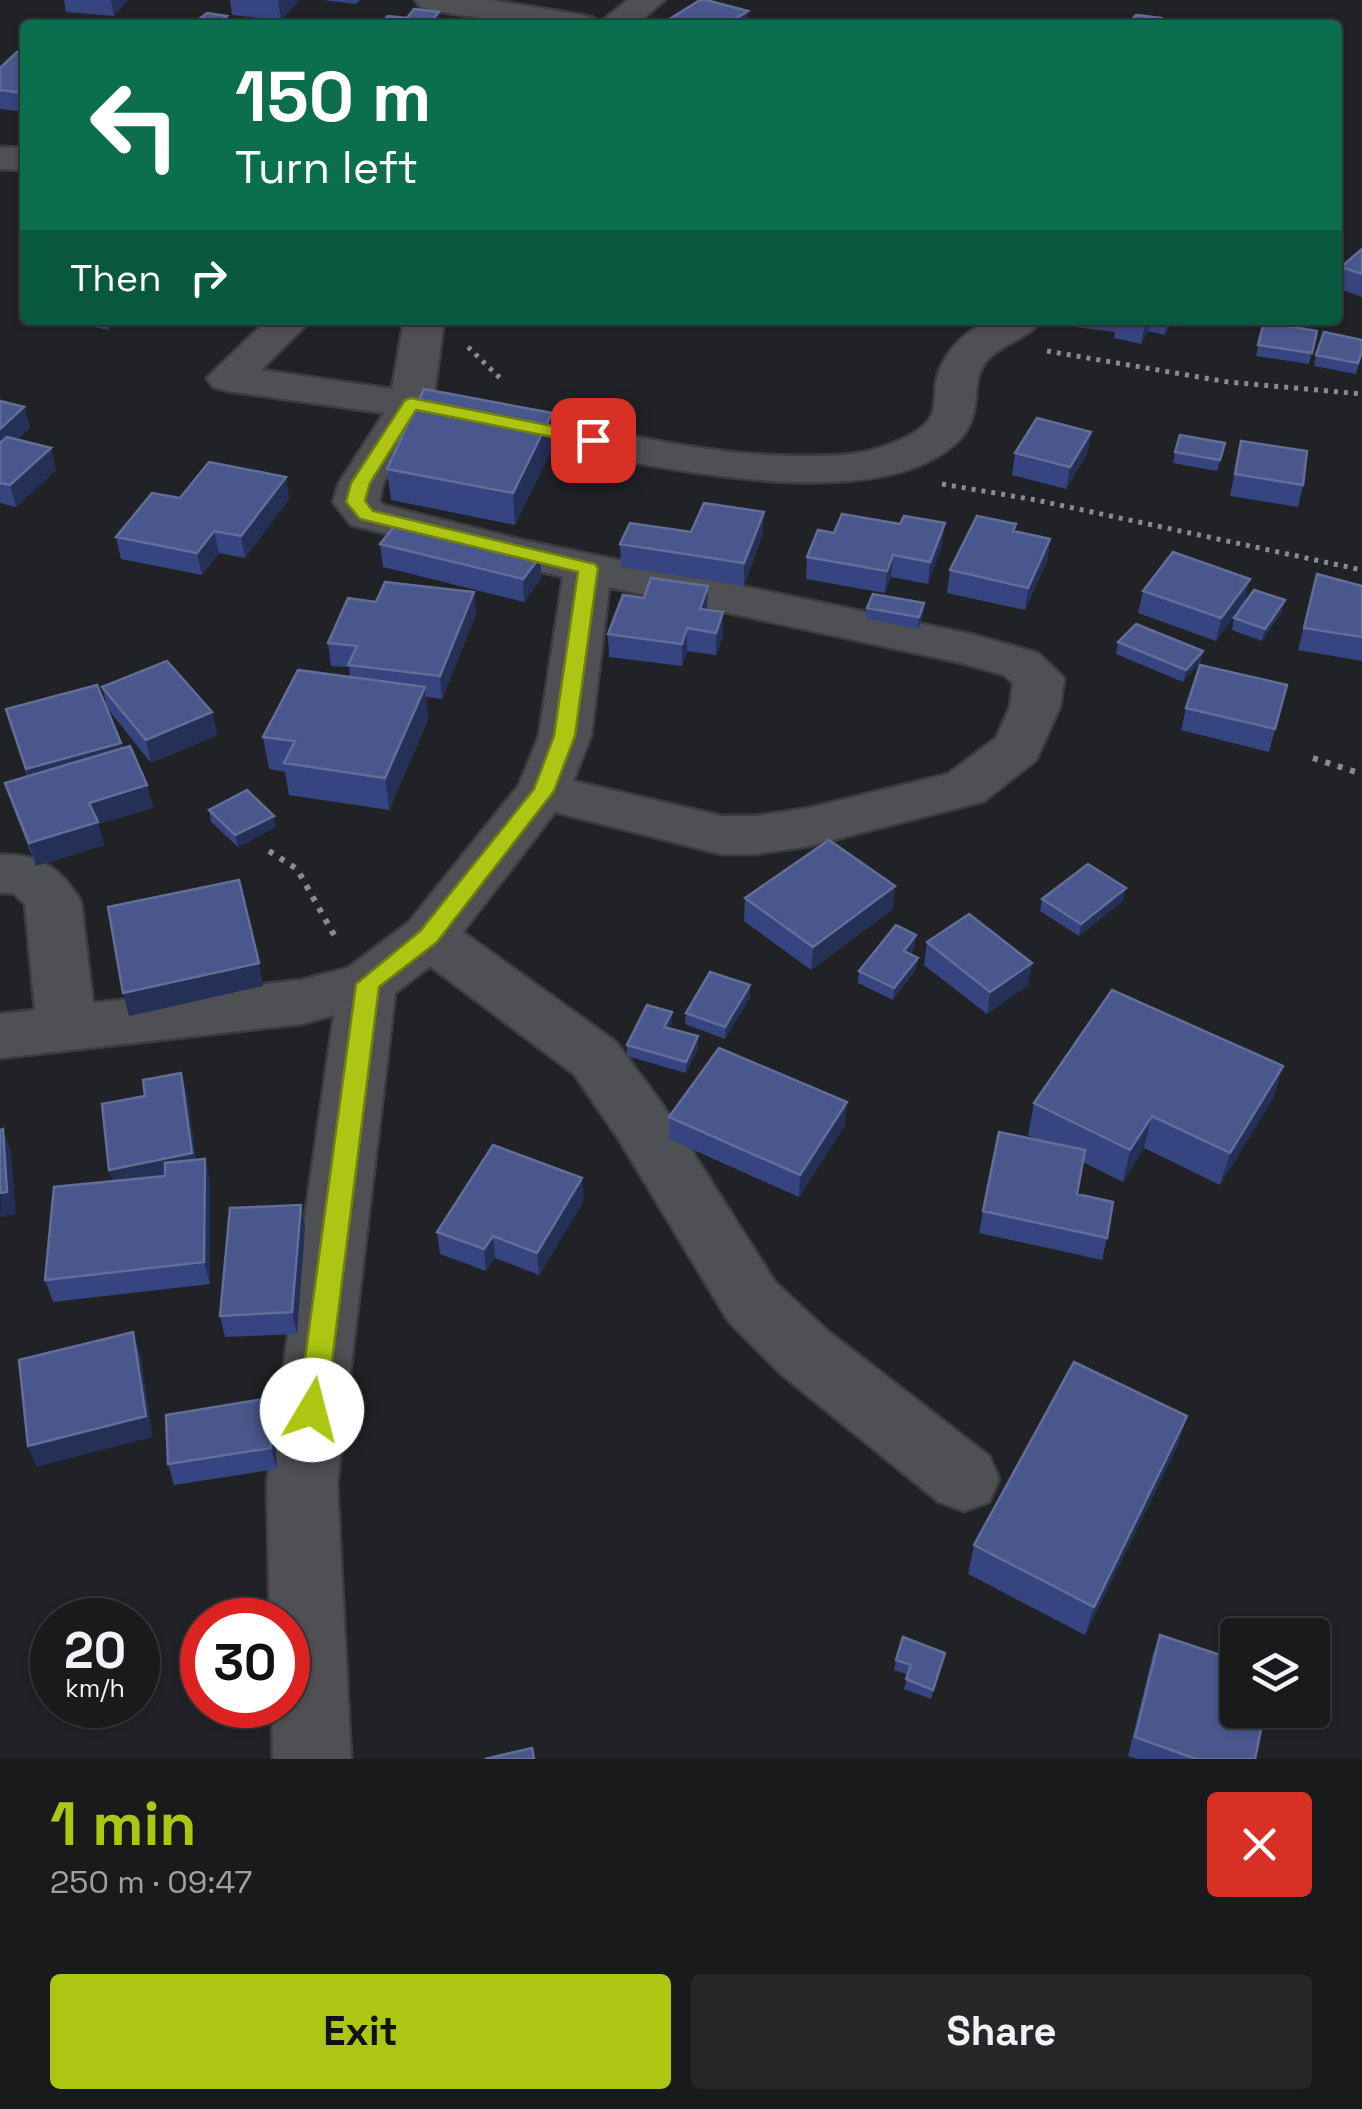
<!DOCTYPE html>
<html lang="en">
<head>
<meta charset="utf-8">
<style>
	body { margin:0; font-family:"Space Grotesk",sans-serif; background:#262729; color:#f1f3f6; height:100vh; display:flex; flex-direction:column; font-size:38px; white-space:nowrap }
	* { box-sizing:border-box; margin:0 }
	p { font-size:32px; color:#9fa1a3 }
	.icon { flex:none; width:55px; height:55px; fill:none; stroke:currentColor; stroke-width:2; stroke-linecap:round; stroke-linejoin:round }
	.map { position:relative; height:1759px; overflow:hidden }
	.drawer { display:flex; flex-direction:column; background:#191a1c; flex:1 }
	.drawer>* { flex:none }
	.banner { position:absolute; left:20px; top:20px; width:1322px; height:305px; border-radius:10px; box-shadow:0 2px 8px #0004,0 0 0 2px #37383b; background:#0b6e4f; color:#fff; overflow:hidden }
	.buttons { position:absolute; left:1220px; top:1618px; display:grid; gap:20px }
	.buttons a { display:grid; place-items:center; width:110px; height:110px; border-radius:10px; background:#191a1c; box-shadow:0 2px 8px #0004,0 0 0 2px #37383b; font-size:50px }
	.speed { position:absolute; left:30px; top:1598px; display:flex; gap:20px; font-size:50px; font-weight:700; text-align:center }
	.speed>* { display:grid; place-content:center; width:130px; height:130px; border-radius:50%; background:#191a1c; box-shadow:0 2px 8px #0004,0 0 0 2px #37383b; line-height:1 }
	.speed small { font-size:25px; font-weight:400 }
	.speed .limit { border:15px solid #d22; background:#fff; color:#111 }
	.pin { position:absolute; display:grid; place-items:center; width:85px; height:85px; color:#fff; margin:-42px; border-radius:20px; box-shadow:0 5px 15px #0006 }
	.me { position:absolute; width:110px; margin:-55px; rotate:8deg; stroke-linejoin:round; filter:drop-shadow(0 0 8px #0008) }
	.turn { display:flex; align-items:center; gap:35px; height:210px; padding:0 50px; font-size:45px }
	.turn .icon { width:130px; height:130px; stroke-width:2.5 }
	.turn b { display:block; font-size:70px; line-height:85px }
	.then { display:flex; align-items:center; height:95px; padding:0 50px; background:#0003; gap:20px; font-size:38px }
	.round { display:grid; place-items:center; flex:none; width:105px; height:105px; border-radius:10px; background:#262729 }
	.summary { display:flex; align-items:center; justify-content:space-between; height:170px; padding:0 50px }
	h1 { font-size:60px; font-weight:600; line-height:75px; color:#acc613 }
	.primary-button { display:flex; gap:20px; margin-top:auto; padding:20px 50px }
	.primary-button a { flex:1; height:115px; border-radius:10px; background:#acc613; color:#111; font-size:40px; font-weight:600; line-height:115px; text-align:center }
	.primary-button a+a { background:#262729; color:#f1f3f6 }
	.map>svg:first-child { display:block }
</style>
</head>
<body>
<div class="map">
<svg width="1362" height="1759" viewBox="0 0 1362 1759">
	<rect width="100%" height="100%" fill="#212225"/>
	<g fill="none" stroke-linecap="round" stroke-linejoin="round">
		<defs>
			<path id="minor" d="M 415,0 L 490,0 L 582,15 L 594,18 L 598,24 L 628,0 L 665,0 L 635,25 L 523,25 L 431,10 L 420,7 Z
				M 0,147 L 25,148 L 25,170 L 0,169 Z
				M 267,320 L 311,320 L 261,370 L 392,389 L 404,320 L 444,320 L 434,395 C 553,414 671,454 793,456 C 820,456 850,457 876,449 C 893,443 918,435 929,420 C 937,410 934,395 936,383 C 940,356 968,325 996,320 C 1010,318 1027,320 1041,320 C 1028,339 1002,343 987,360 C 967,383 987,414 956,443 C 856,535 547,439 423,419 L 383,483 L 379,501 L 383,505 L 522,540 L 970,634 L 1038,653 L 1064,678 L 1060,707 L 1036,760 L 984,801 L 965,806 L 809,846 L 756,854 L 721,854 L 555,812 L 463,932 L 616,1042 L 662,1104 L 775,1282 L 829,1332 L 989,1456 L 999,1479 L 989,1502 L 964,1511 L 939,1502 L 781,1374 L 729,1322 L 618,1138 L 574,1074 L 430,966 L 395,993 L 337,1483 L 351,1759 L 273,1759 L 272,1705 L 288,1705 L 288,1620 L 270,1620 L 267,1483 L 334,1015 L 301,1024 L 0,1058 L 0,1014 L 35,1010 L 25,904 L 13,893 L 0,893 L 0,855 C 39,853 62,869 81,902 L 93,1003 L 301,980 L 348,968 L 409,922 L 519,785 L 539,736 L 563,577 L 351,525 L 333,502 L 339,483 L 384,413 L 228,391 L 213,387 L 207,378 ZM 609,587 L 962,663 L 1004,675 L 1013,683 L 1010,707 L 996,738 L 948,774 L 809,808 L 756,816 L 721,816 L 573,781 L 591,736 Z"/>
		</defs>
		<!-- minor casing -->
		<use href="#minor" stroke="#3c3d3f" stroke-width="5"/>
		<!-- path-far1 -->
		<path stroke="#8a8b8d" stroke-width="5" stroke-dasharray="4 6" stroke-linecap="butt" d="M 468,347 L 502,380
			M 1047,351 L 1228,382 L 1362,394
			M 942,484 L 1036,500 L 1362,570"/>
		<!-- path -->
		<path stroke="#8a8b8d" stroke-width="6" stroke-dasharray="5 8" stroke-linecap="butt" d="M 1313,758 L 1362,774
			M 269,851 L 297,869 L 338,942"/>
		<!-- minor -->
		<use href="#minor" fill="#4f5053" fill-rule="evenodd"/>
	</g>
	<!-- wall -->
	<path fill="#364580" d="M 64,0 L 128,0 L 114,16 L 66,12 Z
		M 230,0 L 300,0 L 281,20 L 232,15 Z
		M 323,0 L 360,0 L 356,4 Z
		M 198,20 L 229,25 L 199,25 Z
		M 25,53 L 25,112 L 0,109 L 0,68 Z
		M 1362,249 L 1362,297 L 1338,288 L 1341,267 Z
		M 64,320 L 119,320 L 108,330 Z
		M 1058,320 L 1172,320 L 1165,335 L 1148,331 L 1141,344 L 1114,338 L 1115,332 L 1058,325 Z
		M 1264,322 L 1317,331 L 1309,364 L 1256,356 Z
		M 1362,353 L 1356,374 L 1314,366 L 1316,355 Z
		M 0,401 L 24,407 L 30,428 L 18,439 L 51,448 L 56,470 L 16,507 L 0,503 Z
		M 1091,432 L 1087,454 L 1066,489 L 1012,475 L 1015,453 Z
		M 1241,441 L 1303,485 L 1298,507 L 1230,496 Z
		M 554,445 L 515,525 L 391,500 L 387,469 Z
		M 1175,452 L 1222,454 L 1217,471 L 1173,463 Z
		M 286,477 L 289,499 L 245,558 L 219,553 L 202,575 L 121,559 L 116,537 Z
		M 1016,524 L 1015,531 L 1050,539 L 1047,561 L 1025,610 L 947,593 L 950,570 Z
		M 691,532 L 763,534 L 744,586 L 621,567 L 620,544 Z
		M 834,533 L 942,545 L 928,584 L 891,577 L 885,593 L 806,579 L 807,557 Z
		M 380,544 L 540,557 L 541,579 L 524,602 L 383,567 Z
		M 1317,574 L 1362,586 L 1362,661 L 1298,650 Z
		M 1143,591 L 1245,601 L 1216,641 L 1138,613 Z
		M 474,592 L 476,614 L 442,699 L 426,697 L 428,720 L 389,810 L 289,795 L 285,772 L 269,769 L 263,737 L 350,677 L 349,667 L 331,666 L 328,643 L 376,602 Z
		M 924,603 L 923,615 L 918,629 L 866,619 L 867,608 Z
		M 707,608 L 707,610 L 723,612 L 723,634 L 716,655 L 687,651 L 682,666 L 609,657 L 608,634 Z
		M 1282,611 L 1262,641 L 1232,630 L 1234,618 Z
		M 1118,642 L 1203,651 L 1200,663 L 1183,682 L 1116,654 Z
		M 1287,685 L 1269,752 L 1181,730 L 1186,708 Z
		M 102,687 L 212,712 L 217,735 L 151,763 L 108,709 Z
		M 6,709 L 121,743 L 122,748 L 147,785 L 153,808 L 98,824 L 104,845 L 36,866 L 12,805 L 5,783 L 27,776 Z
		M 209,810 L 274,816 L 276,827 L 238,847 L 211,822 Z
		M 745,898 L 893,909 L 811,970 L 744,921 Z
		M 1042,899 L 1124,900 L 1079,936 L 1040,911 Z
		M 927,942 L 1032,963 L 1028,985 L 987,1014 L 924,965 Z
		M 915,946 L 910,954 L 918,958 L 916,969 L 893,1000 L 858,983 L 859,971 Z
		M 750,985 L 750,997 L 725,1039 L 685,1024 L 686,1013 Z
		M 672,1023 L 669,1028 L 698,1036 L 698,1048 L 686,1073 L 627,1056 L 627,1045 Z
		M 1283,1066 L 1273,1098 L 1220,1185 L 1144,1148 L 1123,1182 L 1083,1162 L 1077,1194 L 1107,1238 L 1102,1260 L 979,1233 L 983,1211 L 1039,1141 L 1028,1135 L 1034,1103 Z
		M 187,1095 L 196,1160 L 210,1181 L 210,1284 L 53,1302 L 45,1280 L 113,1181 L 109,1170 Z
		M 669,1117 L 845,1125 L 799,1197 L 669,1139 Z
		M 584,1200 L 539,1275 L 495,1258 L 486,1271 L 440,1254 L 437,1232 Z
		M 301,1205 L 305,1227 L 297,1334 L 225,1337 L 220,1316 Z
		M 269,1398 L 274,1420 L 277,1469 L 174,1485 L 168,1464 Z
		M 1187,1416 L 1177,1447 L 1085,1635 L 968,1574 L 974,1545 Z
		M 1160,1635 L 1255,1759 L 1137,1759 L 1128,1756 L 1153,1654 Z
		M 945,1653 L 931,1699 L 904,1689 L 908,1675 L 894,1670 L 896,1660 Z"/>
	<!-- shaded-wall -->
	<path fill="#253057" d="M 111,0 L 128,0 L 114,16 Z
		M 280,0 L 300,0 L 281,20 L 278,1 Z
		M 748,11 L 747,25 L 726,25 Z
		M 439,12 L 440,25 L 428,25 Z
		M 227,16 L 229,25 L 220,25 L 219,23 Z
		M 106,320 L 119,320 L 108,330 Z
		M 1146,320 L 1150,320 L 1148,331 L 1141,344 Z
		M 1167,320 L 1172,320 L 1165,335 Z
		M 24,407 L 30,428 L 0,456 L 0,429 Z
		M 552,413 L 554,445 L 515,525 L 513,493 Z
		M 1091,432 L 1087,454 L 1066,489 L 1070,467 Z
		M 51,448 L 56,470 L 16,507 L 10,485 Z
		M 286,477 L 289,499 L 245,558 L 241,536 Z
		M 764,512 L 763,534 L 744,586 L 744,563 Z
		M 945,523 L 942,545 L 928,584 L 930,562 Z
		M 214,531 L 219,553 L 202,575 L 197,553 Z
		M 1050,539 L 1047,561 L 1025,610 L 1028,588 Z
		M 893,555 L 891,577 L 885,593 L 887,571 Z
		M 540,557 L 541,579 L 524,602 L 523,579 Z
		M 1250,579 L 1245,601 L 1216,641 L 1221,618 Z
		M 708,586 L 707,608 L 699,631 L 700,609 Z
		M 474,592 L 476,614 L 442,699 L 440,676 Z
		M 1285,600 L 1282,611 L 1262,641 L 1265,629 Z
		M 924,603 L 923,615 L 918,629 L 919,617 Z
		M 723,612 L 723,634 L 716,655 L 716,633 Z
		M 687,628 L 687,651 L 682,666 L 682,644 Z
		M 1203,651 L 1200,663 L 1183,682 L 1186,670 Z
		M 425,687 L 428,720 L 389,810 L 385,778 Z
		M 212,712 L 217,735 L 151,763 L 146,740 Z
		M 121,743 L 126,766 L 32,792 L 26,769 Z
		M 147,785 L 153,808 L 98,824 L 104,845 L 36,866 L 29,843 L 89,803 Z
		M 274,816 L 276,827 L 238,847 L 235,835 Z
		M 895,886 L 893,909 L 811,970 L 813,947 Z
		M 1126,888 L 1124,900 L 1079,936 L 1081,924 Z
		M 916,935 L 915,946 L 903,962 L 904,951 Z
		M 918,958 L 916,969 L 893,1000 L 894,988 Z
		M 259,963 L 263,986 L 129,1016 L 123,993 Z
		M 1032,963 L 1028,985 L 987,1014 L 990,992 Z
		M 750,985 L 750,997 L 725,1039 L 725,1027 Z
		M 672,1012 L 672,1023 L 664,1038 L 664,1027 Z
		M 698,1036 L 698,1048 L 686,1073 L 686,1062 Z
		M 1283,1066 L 1273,1098 L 1220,1185 L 1230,1153 Z
		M 181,1073 L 187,1095 L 198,1175 L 116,1192 L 109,1170 Z
		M 847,1102 L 845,1125 L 799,1197 L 800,1175 Z
		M 1152,1116 L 1144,1148 L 1123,1182 L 1130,1150 Z
		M 3,1129 L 11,1152 L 16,1214 L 0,1217 Z
		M 205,1159 L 210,1181 L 210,1284 L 204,1262 Z
		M 582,1178 L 584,1200 L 539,1275 L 537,1253 Z
		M 301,1205 L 305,1227 L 297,1334 L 292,1312 Z
		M 493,1236 L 495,1258 L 486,1271 L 484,1249 Z
		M 133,1332 L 140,1353 L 153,1437 L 36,1467 L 28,1446 Z
		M 269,1398 L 274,1420 L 277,1469 L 271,1448 Z
		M 1187,1416 L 1177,1447 L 1085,1635 L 1094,1607 Z"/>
	<!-- building -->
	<path fill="#49578c" stroke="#626e9a" stroke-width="2.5" d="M 700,0 L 706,0 L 748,11 L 726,25 L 660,25 Z
		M 414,9 L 439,12 L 428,25 L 379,25 L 388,16 L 407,18 Z
		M 207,13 L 227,16 L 219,23 L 198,20 Z
		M 1136,15 L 1161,18 L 1155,25 L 1127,25 Z
		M 17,52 L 25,53 L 25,93 L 0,90 L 0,68 Z
		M 1362,249 L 1362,274 L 1341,267 Z
		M 1264,322 L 1317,331 L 1312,353 L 1258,345 Z
		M 1324,332 L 1362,340 L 1362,351 L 1358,363 L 1316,355 Z
		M 424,389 L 552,413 L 513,493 L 387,469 Z
		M 0,401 L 24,407 L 0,429 Z
		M 1037,418 L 1091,432 L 1070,467 L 1015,453 Z
		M 1180,435 L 1225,443 L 1220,460 L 1175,452 Z
		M 7,437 L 51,448 L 10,485 L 0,483 L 0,443 Z
		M 1241,441 L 1307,451 L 1303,485 L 1235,474 Z
		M 209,462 L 286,477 L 241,536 L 214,531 L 197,553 L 116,537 L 152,493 L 180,498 Z
		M 704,503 L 764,512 L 744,563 L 620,544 L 630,523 L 691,532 Z
		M 842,514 L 900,524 L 904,516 L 945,523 L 930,562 L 893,555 L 887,571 L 807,557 L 818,530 L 834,533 Z
		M 977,516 L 1016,524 L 1013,531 L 1050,539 L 1028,588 L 950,570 Z
		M 398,522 L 540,557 L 523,579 L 380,544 Z
		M 1173,552 L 1250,579 L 1221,618 L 1143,591 Z
		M 1317,574 L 1362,586 L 1362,637 L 1304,628 Z
		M 651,578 L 708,586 L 700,609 L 723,612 L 716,633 L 687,628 L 682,644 L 608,634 L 623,595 L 644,598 Z
		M 385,582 L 474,592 L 440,676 L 348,665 L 357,646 L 328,643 L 348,598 L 376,602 Z
		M 1254,590 L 1285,600 L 1265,629 L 1234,618 Z
		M 873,594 L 924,603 L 919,617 L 867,608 Z
		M 1136,624 L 1203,651 L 1186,670 L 1118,642 Z
		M 167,661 L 212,712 L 146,740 L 102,687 Z
		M 1200,665 L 1287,685 L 1275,729 L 1186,708 Z
		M 298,670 L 425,687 L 385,778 L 284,763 L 295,741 L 263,737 Z
		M 97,685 L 121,743 L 26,769 L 6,709 Z
		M 130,746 L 147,785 L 89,803 L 98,822 L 29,843 L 5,783 Z
		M 247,790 L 274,816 L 235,835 L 209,810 Z
		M 829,840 L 895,886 L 813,947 L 745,898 Z
		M 1088,864 L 1126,888 L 1081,924 L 1042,899 Z
		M 239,880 L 259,963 L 123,993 L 108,907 Z
		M 969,914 L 1032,963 L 990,992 L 927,942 Z
		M 896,925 L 916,935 L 904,951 L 918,958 L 894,988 L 859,971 Z
		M 710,972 L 750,985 L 725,1027 L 686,1013 Z
		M 1112,990 L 1283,1066 L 1230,1153 L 1152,1116 L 1130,1150 L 1034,1103 Z
		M 647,1005 L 672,1012 L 664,1027 L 698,1036 L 686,1062 L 627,1045 Z
		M 719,1048 L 847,1102 L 800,1175 L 669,1117 Z
		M 181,1073 L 192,1153 L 109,1170 L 102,1104 L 145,1096 L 143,1080 Z
		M 3,1129 L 7,1192 L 0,1193 L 0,1130 Z
		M 999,1132 L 1085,1150 L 1077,1194 L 1113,1202 L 1107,1238 L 983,1211 Z
		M 493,1145 L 582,1178 L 537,1253 L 493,1236 L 484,1249 L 437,1232 Z
		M 205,1159 L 204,1262 L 45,1280 L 54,1187 L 165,1176 L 165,1163 Z
		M 301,1205 L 292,1312 L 220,1316 L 230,1208 Z
		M 133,1332 L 146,1416 L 28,1446 L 19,1360 Z
		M 1074,1362 L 1187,1416 L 1094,1607 L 974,1545 Z
		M 269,1398 L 271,1448 L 168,1464 L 166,1415 Z
		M 1160,1635 L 1238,1661 L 1238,1710 L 1265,1710 L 1255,1759 L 1196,1759 L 1135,1737 Z
		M 903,1637 L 945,1653 L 933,1690 L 906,1679 L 911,1665 L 896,1660 Z
		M 532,1748 L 534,1759 L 485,1759 Z"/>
	<!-- route -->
	<path fill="#acc613" stroke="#70810c" stroke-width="2.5" d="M 411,398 L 593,434 L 602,440 L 593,445 L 416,410 L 370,483 L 365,501 L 373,511 L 595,564 L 598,568 L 575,736 L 554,791 L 437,942 L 379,987 L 326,1410 L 322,1419 L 312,1423 L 302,1419 L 298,1410 L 356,984 L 420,931 L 534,789 L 554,736 L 578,572 L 360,519 L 346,502 L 351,483 L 405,400 Z"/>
</svg>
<div class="buttons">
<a><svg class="icon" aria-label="layers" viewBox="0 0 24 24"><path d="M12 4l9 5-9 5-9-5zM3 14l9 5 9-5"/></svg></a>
</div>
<div class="speed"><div>20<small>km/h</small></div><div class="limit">30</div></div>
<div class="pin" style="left:593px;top:440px;background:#d93025"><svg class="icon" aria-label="arrive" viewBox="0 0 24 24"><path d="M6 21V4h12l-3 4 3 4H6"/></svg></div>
<svg class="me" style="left:312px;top:1410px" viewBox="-20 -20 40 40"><circle r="19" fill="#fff"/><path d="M0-13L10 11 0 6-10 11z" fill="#acc613"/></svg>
<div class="banner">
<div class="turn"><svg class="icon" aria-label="left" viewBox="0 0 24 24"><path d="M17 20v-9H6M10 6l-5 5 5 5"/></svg><div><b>150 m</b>Turn left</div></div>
<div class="then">Then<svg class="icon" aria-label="right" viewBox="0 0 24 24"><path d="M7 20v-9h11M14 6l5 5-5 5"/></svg></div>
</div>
</div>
<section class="drawer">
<div class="summary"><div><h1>1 min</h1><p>250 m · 09:47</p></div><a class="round" style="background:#d93025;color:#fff"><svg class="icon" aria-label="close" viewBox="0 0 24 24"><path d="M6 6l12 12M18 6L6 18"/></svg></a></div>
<div class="primary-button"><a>Exit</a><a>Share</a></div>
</section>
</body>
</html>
